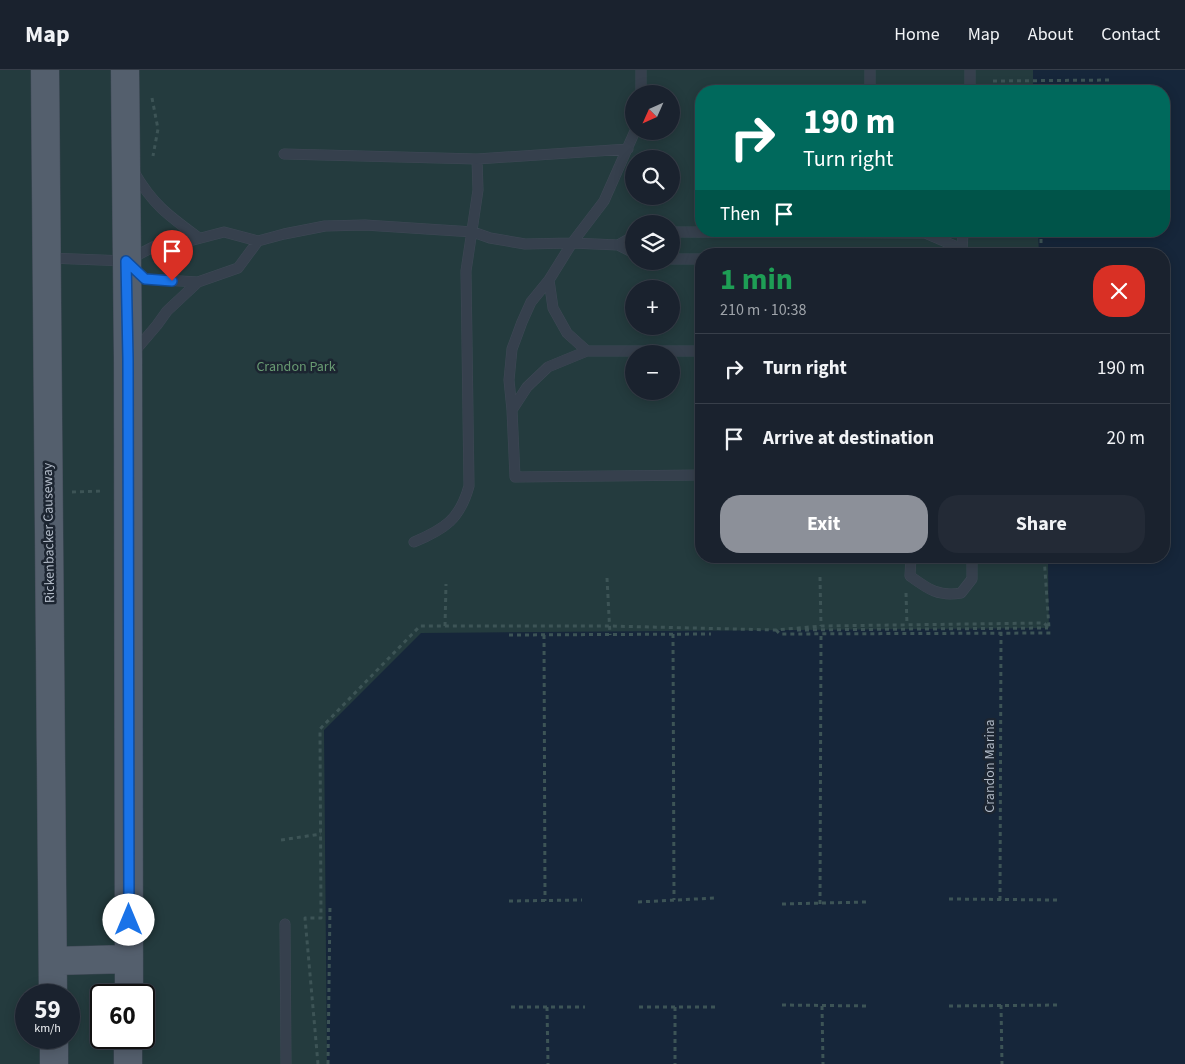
<!DOCTYPE html>
<html lang="en">
<head>
<meta charset="utf-8">
<style>
	body { margin:0; font-family:"Source Sans 3",sans-serif; background:#232a36; color:#f1f3f6; height:100vh; display:flex; flex-direction:column; font-size:19px; white-space:nowrap }
	* { box-sizing:border-box; margin:0 }
	p { font-size:16px; color:#9fa4aa }
	.icon { flex:none; width:28px; height:28px; fill:none; stroke:currentColor; stroke-width:2; stroke-linecap:round; stroke-linejoin:round }
	.map { position:relative; flex:1; overflow:hidden }
	.drawer { position:absolute; left:695px; top:178px; width:475px; height:315px; display:flex; flex-direction:column; background:#1a222e; border-radius:20px; box-shadow:0 2px 12px #0003,0 0 0 1px #383f4a }
	.drawer>* { flex:none }
	.guide { position:absolute; left:695px; top:15px; width:475px; height:152px; border-radius:20px; box-shadow:0 2px 12px #0003,0 0 0 1px #383f4a; background:#00695c; color:#fff; overflow:hidden }
	.needle { width:32px; rotate:225deg }
	.fabs { position:absolute; left:625px; top:15px; display:grid; gap:10px }
	.fabs a { display:grid; place-items:center; width:55px; height:55px; border-radius:50%; background:#1a222e; box-shadow:0 2px 12px #0003,0 0 0 1px #383f4a; font-size:25px }
	.speed { position:absolute; left:15px; top:914px; display:flex; gap:10px; font-size:25px; font-weight:700; text-align:center }
	.speed>* { display:grid; place-content:center; width:65px; height:65px; border-radius:50%; background:#1a222e; box-shadow:0 2px 12px #0003,0 0 0 1px #383f4a; line-height:1 }
	.speed small { font-size:12px; font-weight:400 }
	.speed .limit { border:2px solid #111; border-radius:8px; background:#fff; color:#111 }
	.pin { position:absolute; display:grid; place-items:center; width:42px; height:42px; color:#fff; margin:-51px -21px; border-radius:50% 50% 50% 0; rotate:-45deg; box-shadow:0 0 5px #0007 }
	.pin .icon { rotate:45deg }
	.me { position:absolute; width:55px; margin:-28px; rotate:0deg; stroke-linejoin:round; filter:drop-shadow(0 0 4px #0008) }
	.turn { display:flex; align-items:center; gap:18px; height:105px; padding:0 25px; font-size:22px }
	.turn .icon { width:65px; height:65px; stroke-width:2.5 }
	.turn b { display:block; font-size:35px; line-height:42px }
	.then { display:flex; align-items:center; height:48px; padding:0 25px; background:#0003; gap:10px; font-size:19px }
	.round { display:grid; place-items:center; flex:none; width:52px; height:52px; border-radius:20px; background:#232a36 }
	.head { display:flex; align-items:center; justify-content:space-between; height:85px; padding:0 25px }
	h1 { font-size:30px; font-weight:700; line-height:38px; color:#1e9e55 }
	.cta { display:flex; gap:10px; margin-top:auto; padding:10px 25px }
	.cta a { flex:1; height:58px; border-radius:20px; background:#8c9099; color:#fff; font-size:20px; font-weight:700; line-height:58px; text-align:center }
	.cta a+a { background:#232a36; color:#f1f3f6 }
	ul { padding:0; list-style:none }
	li { display:flex; align-items:center; gap:15px; height:70px; padding:0 25px; border-top:1px solid #383f4a }
	li div { flex:1 }
	li b { display:block; font-size:19px }
	li em { font-style:normal }
	header { display:flex; align-items:center; gap:30px; box-sizing:border-box; height:70px; padding:0 25px; background:#1a222e; border-bottom:1px solid #383f4a }
	header strong { font-size:24px }
	nav { display:flex; gap:28px; margin-inline-start:auto; font-size:18px }
	.map>svg:first-child { display:block }
</style>
</head>
<body>
<header>
<strong>Map</strong>
<nav><a>Home</a><a>Map</a><a>About</a><a>Contact</a></nav>
</header>
<div class="map">
<svg width="1185" height="994" viewBox="0 0 1185 994">
	<rect width="100%" height="100%" fill="#222e3d"/>
	<!-- green -->
	<path fill="#243b3e" fill-rule="evenodd" d="M 0,0 L 1033,0 L 1034,21 L 701,21 L 701,161 L 1039,161 L 1039,184 L 701,184 L 701,486 L 1048,486 L 1049,558 L 327,994 L 0,994 ZM 634,24 L 671,24 L 671,61 L 634,61 ZM 634,89 L 671,89 L 671,126 L 634,126 ZM 634,154 L 671,154 L 671,191 L 634,191 ZM 634,219 L 671,219 L 671,256 L 634,256 ZM 634,284 L 671,284 L 671,321 L 634,321 ZM 26,925 L 69,925 L 69,968 L 26,968 ZM 101,925 L 144,925 L 144,968 L 101,968 Z"/>
	<!-- water -->
	<path fill="#16263a" d="M 1033,0 L 1185,0 L 1185,994 L 327,994 L 324,660 L 421,563 L 1049,558 L 1048,486 L 1164,486 L 1164,184 L 1039,184 L 1038,161 L 1164,161 L 1164,21 L 1033,21 Z"/>
	<g fill="none" stroke-linecap="round" stroke-linejoin="round">
		<defs>
			<path id="service" d="M 641,0 L 641,24
				M 870,0 L 870,21
				M 970,0 L 970,21
				M 284,84 L 477,89 L 628,79
				M 134,102 C 153,135 169,146 199,168
				M 671,162 L 925,163 L 962,179
				M 618,175 L 634,166
				M 962,184 L 963,161
				M 49,188 L 126,191 L 155,176 L 174,175 L 224,162 L 258,171 L 284,164 L 325,156 L 365,155 L 473,162 L 490,168 L 525,174 L 572,173 L 618,175 L 634,183
				M 671,189 L 701,189
				M 132,197 L 145,209 L 198,212 L 238,198 L 258,171
				M 549,210 L 553,238 L 567,263 L 587,281
				M 701,281 L 587,281 L 548,297 L 527,317 L 512,340 L 515,407 L 701,405
				M 134,282 L 157,255 L 167,241 L 198,212
				M 512,340 L 509,310 L 512,279 L 522,252 L 531,232 L 549,210 L 572,173 L 604,131 L 635,61
				M 414,472 C 445,459 460,449 469,416 L 466,201 L 478,120 L 477,89
				M 911,486 L 910,506 C 928,519 938,527 961,523 L 972,509 L 972,486
				M 285,854 L 286,994"/>
			<path id="primary" d="M 45,0 L 53,925
				M 125,0 L 128,289 L 129,925
				M 53,891 L 129,889
				M 54,968 L 54,994
				M 128,994 L 128,968"/>
		</defs>
		<!-- service casing -->
		<use href="#service" stroke="#3f4956" stroke-width="11"/>
		<!-- primary casing -->
		<use href="#primary" stroke="#3f4956" stroke-width="29"/>
		<!-- path -->
		<path stroke="#3d5456" stroke-width="3" stroke-dasharray="4 4" stroke-linecap="butt" d="M 993,11 L 1112,10
			M 152,28 L 158,59 L 153,86
			M 1041,161 L 1041,184
			M 72,422 L 104,421
			M 820,507 L 821,556
			M 607,508 L 610,565
			M 906,523 L 907,555
			M 445,556 L 446,514
			M 776,560 L 780,564 L 1051,563
			M 797,560 L 1048,558
			M 673,564 L 674,830
			M 509,565 L 711,564
			M 544,565 L 545,831
			M 281,770 L 321,764
			M 949,829 L 1058,830
			M 1000,830 L 1001,562
			M 509,831 L 582,830
			M 638,832 L 715,828
			M 782,834 L 866,832
			M 820,834 L 821,564
			M 782,935 L 870,936
			M 1001,935 L 1002,994
			M 822,936 L 823,994
			M 949,936 L 1060,935
			M 511,937 L 585,937
			M 547,937 L 548,994
			M 639,937 L 717,937
			M 675,937 L 675,994
			M 318,994 L 305,848 L 321,848 L 320,659 L 420,556 L 609,556 L 776,560 L 821,556 L 1044,553 L 1049,558 L 1044,486
			M 328,994 L 330,835"/>
		<!-- service -->
		<use href="#service" stroke="#36404d" stroke-width="10"/>
		<!-- primary -->
		<use href="#primary" stroke="#545f6d" stroke-width="28"/>
	</g>
	<g fill="none" stroke-linecap="round" stroke-linejoin="round">
		<defs>
			<path id="route" d="M 129,850 L 128,289 L 126,191 L 145,209 L 172,211"/>
		</defs>
		<!-- route casing -->
		<use href="#route" stroke="#114b97" stroke-width="12"/>
		<!-- route -->
		<use href="#route" stroke="#1a73e8" stroke-width="9"/>
	</g>
	<g text-anchor="middle" stroke-width="5" stroke-linejoin="round" paint-order="stroke">
		<!-- park labels -->
		<g font-size="14" fill="#689a72" stroke="#1c2531">
			<text x="296" y="301">Crandon Park</text>
		</g>
		<!-- street labels -->
		<g font-size="14" fill="#b2bbc8" stroke="#1c2531">
			<text transform="translate(48 463) rotate(-91)" y="5">Rickenbacker Causeway</text>
			<text transform="translate(989 696) rotate(-90)" y="5">Crandon Marina</text>
		</g>
	</g>
</svg>
<div class="fabs">
<a><svg class="needle" viewBox="-14 -14 28 28"><path d="M0-13l5 13h-10z" fill="#e53935"/><path d="M0 13l5-13h-10z" fill="#9fa4aa"/></svg></a>
<a><svg class="icon" aria-label="search" viewBox="0 0 24 24"><circle cx="10" cy="10" r="6"/><path d="M15 15l6 6"/></svg></a>
<a><svg class="icon" aria-label="layers" viewBox="0 0 24 24"><path d="M12 4l9 5-9 5-9-5zM3 14l9 5 9-5"/></svg></a>
<a>+</a>
<a>−</a>
</div>
<div class="speed"><div>59<small>km/h</small></div><div class="limit">60</div></div>
<div class="pin" style="left:172px;top:211px;background:#d93025"><svg class="icon" aria-label="arrive" viewBox="0 0 24 24"><path d="M6 21V4h12l-3 4 3 4H6"/></svg></div>
<svg class="me" style="left:129px;top:850px" viewBox="-20 -20 40 40"><circle r="19" fill="#fff"/><path d="M0-13L10 11 0 6-10 11z" fill="#1a73e8"/></svg>
<div class="guide">
<div class="turn"><svg class="icon" aria-label="right" viewBox="0 0 24 24"><path d="M7 20v-9h11M14 6l5 5-5 5"/></svg><div><b>190 m</b>Turn right</div></div>
<div class="then">Then<svg class="icon" aria-label="arrive" viewBox="0 0 24 24"><path d="M6 21V4h12l-3 4 3 4H6"/></svg></div>
</div>
<section class="drawer">
<div class="head"><div><h1>1 min</h1><p>210 m · 10:38</p></div><a class="round" style="background:#d93025;color:#fff"><svg class="icon" aria-label="close" viewBox="0 0 24 24"><path d="M6 6l12 12M18 6L6 18"/></svg></a></div>
<ul>
<li><svg class="icon" aria-label="right" viewBox="0 0 24 24"><path d="M7 20v-9h11M14 6l5 5-5 5"/></svg><div><b>Turn right</b></div><em>190 m</em></li>
<li><svg class="icon" aria-label="arrive" viewBox="0 0 24 24"><path d="M6 21V4h12l-3 4 3 4H6"/></svg><div><b>Arrive at destination</b></div><em>20 m</em></li>
</ul>
<div class="cta"><a>Exit</a><a>Share</a></div>
</section>
</div>
</body>
</html>
